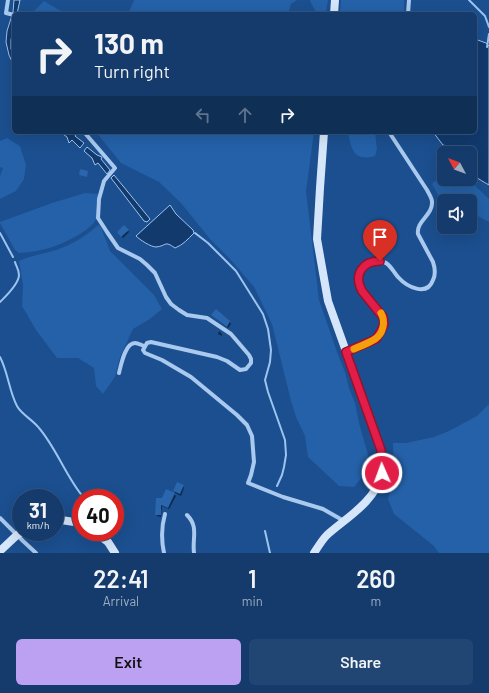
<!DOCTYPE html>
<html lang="en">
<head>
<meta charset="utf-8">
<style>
	body { margin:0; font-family:Barlow,sans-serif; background:#214673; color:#f1f3f6; height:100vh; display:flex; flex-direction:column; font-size:15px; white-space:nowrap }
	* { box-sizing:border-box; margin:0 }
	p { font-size:13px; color:#9dadc1 }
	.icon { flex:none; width:22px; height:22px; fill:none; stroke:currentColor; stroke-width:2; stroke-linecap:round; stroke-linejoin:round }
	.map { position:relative; height:553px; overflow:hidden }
	.details { display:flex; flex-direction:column; background:#143b6b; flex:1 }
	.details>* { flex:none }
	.banner { position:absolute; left:12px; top:12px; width:465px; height:122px; border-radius:6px; box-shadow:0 4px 16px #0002,0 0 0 1px #33557e; background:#143b6b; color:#f1f3f6; overflow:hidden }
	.needle { width:26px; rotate:311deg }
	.controls { position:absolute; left:437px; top:146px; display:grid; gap:8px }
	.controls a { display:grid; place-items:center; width:40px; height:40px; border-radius:6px; background:#143b6b; box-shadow:0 4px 16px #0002,0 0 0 1px #33557e; font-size:20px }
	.speed { position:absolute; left:12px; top:489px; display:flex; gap:8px; font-size:20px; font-weight:700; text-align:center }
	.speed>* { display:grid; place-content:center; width:52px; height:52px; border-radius:50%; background:#143b6b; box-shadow:0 4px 16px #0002,0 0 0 1px #33557e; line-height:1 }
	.speed small { font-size:10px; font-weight:400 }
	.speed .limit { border:6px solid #d22; background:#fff; color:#111 }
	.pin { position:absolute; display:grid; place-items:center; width:34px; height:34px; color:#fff; margin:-41px -17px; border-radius:50% 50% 50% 0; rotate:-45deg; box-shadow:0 0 4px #0007 }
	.pin .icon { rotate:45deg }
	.me { position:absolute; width:44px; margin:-22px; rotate:358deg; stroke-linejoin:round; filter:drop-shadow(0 0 3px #0008) }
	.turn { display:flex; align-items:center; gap:14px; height:84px; padding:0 16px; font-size:18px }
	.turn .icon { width:52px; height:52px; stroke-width:2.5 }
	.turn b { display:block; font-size:28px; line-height:34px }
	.lanes { display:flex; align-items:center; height:38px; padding:0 16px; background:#0003; justify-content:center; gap:20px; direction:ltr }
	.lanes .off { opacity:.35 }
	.eta { display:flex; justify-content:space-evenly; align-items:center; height:68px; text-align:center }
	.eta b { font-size:24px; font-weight:600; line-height:28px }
	.cta { display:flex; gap:8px; margin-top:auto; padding:8px 16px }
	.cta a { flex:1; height:46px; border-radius:6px; background:#bca0f2; color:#111; font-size:16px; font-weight:600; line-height:46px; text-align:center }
	.cta a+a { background:#214673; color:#f1f3f6 }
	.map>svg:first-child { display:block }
</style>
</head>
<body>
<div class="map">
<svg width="489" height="553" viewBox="0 0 489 553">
	<rect width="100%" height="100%" fill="#1b4f8f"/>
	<!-- green -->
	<path fill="#2461a8" d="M 134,0 L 297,0 L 291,4 L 288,14 L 128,14 Z
		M 310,0 L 328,0 L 326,12 L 320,13 L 316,12 L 311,3 Z
		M 341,0 L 404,0 L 404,13 L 402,14 L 340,14 Z
		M 44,1 L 66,14 L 31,14 Z
		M 96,132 L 314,132 L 306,191 L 319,300 L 337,352 L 345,372 L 349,388 L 355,403 L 359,423 L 370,462 L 364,475 L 354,487 L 339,486 L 308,457 L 305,436 L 296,417 L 291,401 L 272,324 L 254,287 L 230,259 L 210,239 L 181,203 L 159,182 L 121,163 Z
		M 348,132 L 375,132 L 377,149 L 375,156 C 354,162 351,149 348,132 Z
		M 7,138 L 20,146 L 26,165 L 24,179 L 16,191 L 0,199 L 0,176 L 3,168 L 0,167 L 0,141 Z
		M 443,173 L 444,173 L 444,179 L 467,179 L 469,180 L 489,199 L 489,222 L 470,212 L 470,201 L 449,201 L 439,196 L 432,184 Z
		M 85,193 L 99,194 C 98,198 96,202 96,206 C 96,211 98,217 95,221 C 93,225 89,227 86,230 C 66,244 43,252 19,253 L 15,250 L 0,223 L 0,222 L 52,203 Z
		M 98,225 L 101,227 L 110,251 L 154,295 L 162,309 L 150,319 L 133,329 L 120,357 L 115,377 L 103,394 L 96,386 L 94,368 L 78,358 L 57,358 L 36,330 L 22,306 L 23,285 L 19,261 C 29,256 39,255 49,252 C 68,247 84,238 98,225 Z
		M 489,404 L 489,553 L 439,553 L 434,546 L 394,514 L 388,499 L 394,476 L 393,443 L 406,443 L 434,437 L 449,431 L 477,416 Z"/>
	<!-- water -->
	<path fill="#123a6d" stroke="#9cc4f0" d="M 14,0 L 20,0 L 17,14 L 14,14 L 14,24 L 11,40 L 11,49 L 14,54 L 14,66 L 9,55 L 6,42 L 7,31 L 13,12 Z
		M 475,39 L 486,43 L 489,46 L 489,185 C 484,182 472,176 470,170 C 470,167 472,163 472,160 L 470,158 L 470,153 L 460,153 L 457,149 L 443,145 L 433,132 L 475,132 Z
		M 60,132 L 77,133 L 75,136 L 84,143 L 80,148 L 72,140 L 69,143 L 67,137 Z
		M 87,147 L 97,155 L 102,157 L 101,159 L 110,170 L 107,174 L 98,163 L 95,165 L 92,158 L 84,151 Z
		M 114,175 L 150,219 L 147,222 L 144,221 L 111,178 Z
		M 170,205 L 176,214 L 193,230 L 194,233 C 188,239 183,245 175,248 C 164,240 167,246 156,247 C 151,247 140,240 136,236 Z"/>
	<!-- shadow -->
	<path fill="#0007" d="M 128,230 L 129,232 L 123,238 L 119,234 Z
		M 214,317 L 229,321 L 231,324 L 228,328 Z
		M 219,331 L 222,334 L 222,336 L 218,334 Z
		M 183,485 L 184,488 L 181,496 L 175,493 L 174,491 Z
		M 174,494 L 176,496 L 169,509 L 162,506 L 161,517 L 157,516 L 156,514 L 163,499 Z"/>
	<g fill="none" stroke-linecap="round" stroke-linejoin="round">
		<!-- stream -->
		<path stroke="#9cc4f0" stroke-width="2" d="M 469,0 L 485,16 L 489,27
			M 487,47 L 489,34
			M 0,233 L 13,257
			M 195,233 L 208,243 L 236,271 L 263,314 L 268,329 L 271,350 L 270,362 L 265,380 L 268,392 L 285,440 L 286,455 L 284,467 L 282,475 L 277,486
			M 0,302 C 6,296 19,284 19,275 C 19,270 16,266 15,262
			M 0,357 C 8,372 9,391 17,406 C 21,414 33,420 39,428 C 57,449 66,477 84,498
			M 265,531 L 270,553"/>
	</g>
	<!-- building -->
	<path fill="#2a66ad" d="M 80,169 L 88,171 L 87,177 L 79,175 Z
		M 124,225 L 129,230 L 121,237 L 117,232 Z
		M 216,309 L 230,321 L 227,327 L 211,315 Z
		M 177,482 L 184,485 L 180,494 L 173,491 Z
		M 166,489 L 175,493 L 168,508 L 161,505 L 161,515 L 155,515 L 156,498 L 162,498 Z"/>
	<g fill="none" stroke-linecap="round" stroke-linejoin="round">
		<!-- street -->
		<path stroke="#a9c9ee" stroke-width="4" d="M 8,0 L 6,13 L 14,15
			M 408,14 L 409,0
			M 84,132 L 115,168 L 104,181 L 99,199 L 98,218 L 107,232 L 118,248 L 140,259 L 147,265 L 155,273 L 166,297 L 171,304 L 179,310 L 187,315 L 207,318 L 231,334 L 249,355 L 251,359 L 251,363 L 246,369 L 240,370 L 227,361 L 217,357 L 151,342 L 147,343 L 143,350 L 145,353 L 162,360 L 191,377 L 237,415 L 247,425 L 252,436 L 254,462 L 251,475 L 248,483 L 283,497 L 323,509 L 344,521
			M 346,352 C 355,348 366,345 374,339 C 378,337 380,334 382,330 C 392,307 347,294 360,271 C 363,266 369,262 375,261 C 379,261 383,261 386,263 C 392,267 394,273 398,277 C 407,287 427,297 433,280 C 436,274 435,268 433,262 L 418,234 C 416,221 433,215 432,202 C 432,198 429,194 427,190 L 389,132
			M 119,373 C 121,365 125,343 135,343 C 138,343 141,345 144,346
			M 187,515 C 199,527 192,538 194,553
			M 0,518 L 23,541 L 36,553
			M 164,553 C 161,539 161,528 165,514"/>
		<!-- secondary -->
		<path stroke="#d6e6fa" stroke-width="8" d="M 334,14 L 335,0
			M 55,520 L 61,520 L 81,523
			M 95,532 L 108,542 L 115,553
			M 0,551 L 17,535 L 22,532
			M 314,553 C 318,547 322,540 327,535 C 347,517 374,503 382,474 C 384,467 382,457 381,449 L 328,301 L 317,239 L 320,188 L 324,132"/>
	</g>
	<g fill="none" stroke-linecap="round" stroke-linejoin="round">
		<defs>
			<path id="route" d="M 380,261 C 363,261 353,274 362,291 L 383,317 L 384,324 L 382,329 L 376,339 L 346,352 L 381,450 L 382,473"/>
		</defs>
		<!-- route casing -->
		<use href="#route" stroke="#92132f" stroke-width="10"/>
		<!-- route -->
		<use href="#route" stroke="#e11d48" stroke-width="7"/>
		<!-- slow -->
		<path stroke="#f59e0b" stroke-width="7" d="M 354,349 C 361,346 369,343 375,339 C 383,334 386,322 381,313"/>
	</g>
</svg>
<div class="controls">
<a><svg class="needle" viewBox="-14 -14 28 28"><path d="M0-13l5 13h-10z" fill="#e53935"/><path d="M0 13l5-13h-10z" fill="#9dadc1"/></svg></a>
<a><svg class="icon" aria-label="sound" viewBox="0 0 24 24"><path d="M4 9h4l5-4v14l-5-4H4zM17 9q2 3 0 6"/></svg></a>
</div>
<div class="speed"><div>31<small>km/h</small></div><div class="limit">40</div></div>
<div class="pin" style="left:380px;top:261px;background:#d93025"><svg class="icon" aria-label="arrive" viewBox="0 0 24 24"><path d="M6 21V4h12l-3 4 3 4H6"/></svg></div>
<svg class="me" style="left:382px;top:473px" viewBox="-20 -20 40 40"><circle r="17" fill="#e11d48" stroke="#fff" stroke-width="3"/><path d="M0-11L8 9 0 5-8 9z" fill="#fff"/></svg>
<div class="banner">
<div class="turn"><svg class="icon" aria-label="right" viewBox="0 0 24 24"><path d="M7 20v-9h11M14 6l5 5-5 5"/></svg><div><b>130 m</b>Turn right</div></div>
<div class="lanes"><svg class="icon off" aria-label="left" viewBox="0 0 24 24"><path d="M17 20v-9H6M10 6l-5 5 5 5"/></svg><svg class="icon off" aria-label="ahead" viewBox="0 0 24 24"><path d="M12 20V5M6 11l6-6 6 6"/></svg><svg class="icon" aria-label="right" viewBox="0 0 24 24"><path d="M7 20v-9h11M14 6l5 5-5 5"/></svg></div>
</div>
</div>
<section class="details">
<div class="eta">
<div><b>22:41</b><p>Arrival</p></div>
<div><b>1</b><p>min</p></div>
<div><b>260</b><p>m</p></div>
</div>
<div class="cta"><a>Exit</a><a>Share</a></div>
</section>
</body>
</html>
